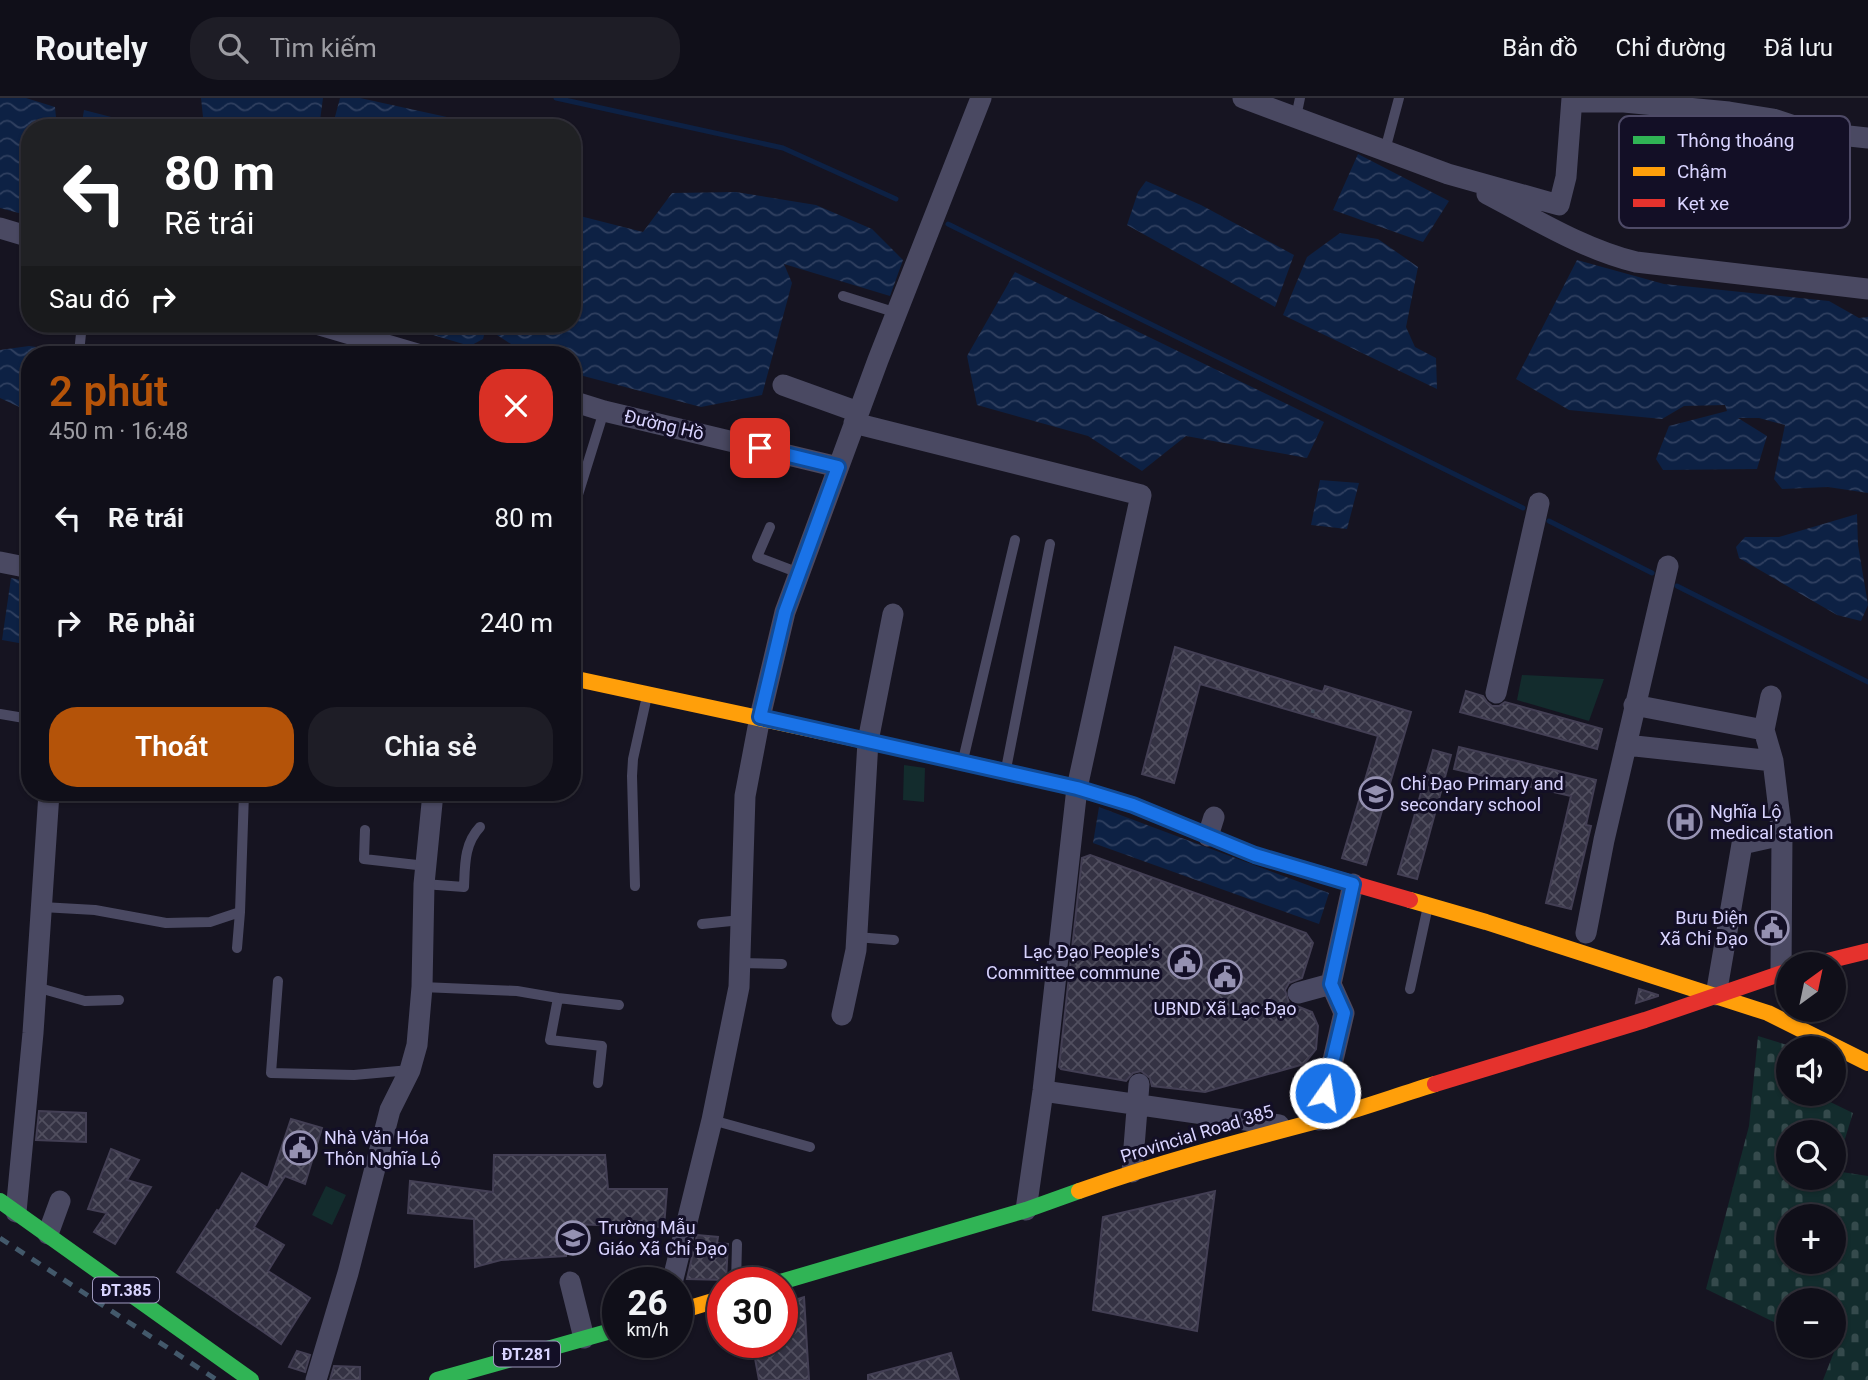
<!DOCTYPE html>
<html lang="vi">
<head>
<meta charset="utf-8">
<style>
	body { margin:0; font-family:Roboto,sans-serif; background:#1e1d26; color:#f1f3f6; height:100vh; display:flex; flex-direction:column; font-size:26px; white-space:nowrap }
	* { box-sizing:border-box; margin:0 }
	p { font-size:23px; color:#9c9ca2 }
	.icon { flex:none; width:38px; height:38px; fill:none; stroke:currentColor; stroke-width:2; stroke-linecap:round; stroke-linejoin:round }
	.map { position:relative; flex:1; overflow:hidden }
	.side { position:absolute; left:21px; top:248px; width:560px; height:455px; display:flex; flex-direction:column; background:#100f19; border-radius:28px; box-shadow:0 2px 5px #0004,0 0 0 2px #302f38 }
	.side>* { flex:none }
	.hud { position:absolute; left:21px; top:21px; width:560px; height:214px; border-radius:28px; box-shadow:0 2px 5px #0004,0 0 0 2px #302f38; background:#202124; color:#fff; overflow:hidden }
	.needle { width:46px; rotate:33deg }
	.fabs { position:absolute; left:1776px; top:854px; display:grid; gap:14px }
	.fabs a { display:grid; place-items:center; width:70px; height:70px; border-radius:50%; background:#100f19; box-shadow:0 2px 5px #0004,0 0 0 2px #302f38; font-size:35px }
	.speed { position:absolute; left:602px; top:1169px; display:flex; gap:14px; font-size:35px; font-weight:700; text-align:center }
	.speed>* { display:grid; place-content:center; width:91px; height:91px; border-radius:50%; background:#100f19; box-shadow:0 2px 5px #0004,0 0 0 2px #302f38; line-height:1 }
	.speed small { font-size:18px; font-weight:400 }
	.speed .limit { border:10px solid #d22; background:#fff; color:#111 }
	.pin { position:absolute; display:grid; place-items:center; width:60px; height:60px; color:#fff; margin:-30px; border-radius:14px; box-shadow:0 4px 10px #0006 }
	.me { position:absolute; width:77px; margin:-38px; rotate:13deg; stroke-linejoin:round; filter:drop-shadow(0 0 5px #0008) }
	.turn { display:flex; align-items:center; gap:24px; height:147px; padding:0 28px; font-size:32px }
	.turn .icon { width:91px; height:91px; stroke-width:2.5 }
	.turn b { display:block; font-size:49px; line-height:60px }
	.then { display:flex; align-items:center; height:66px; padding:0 28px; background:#0003; gap:14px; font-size:26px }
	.round { display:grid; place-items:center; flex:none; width:74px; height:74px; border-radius:28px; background:#1e1d26 }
	.head { display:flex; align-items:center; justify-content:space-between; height:119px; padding:0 28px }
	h1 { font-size:42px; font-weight:600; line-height:52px; color:#b45309 }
	.cta { display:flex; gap:14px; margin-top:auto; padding:14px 28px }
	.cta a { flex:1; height:80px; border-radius:28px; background:#b45309; color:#fff; font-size:28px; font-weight:600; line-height:80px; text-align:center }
	.cta a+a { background:#1e1d26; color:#f1f3f6 }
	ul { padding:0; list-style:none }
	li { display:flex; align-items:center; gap:21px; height:105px; padding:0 28px }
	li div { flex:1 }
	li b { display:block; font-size:26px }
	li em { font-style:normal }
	header { display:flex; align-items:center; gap:42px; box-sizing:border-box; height:98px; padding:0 35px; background:#100f19; border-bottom:2px solid #302f38 }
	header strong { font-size:33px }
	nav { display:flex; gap:38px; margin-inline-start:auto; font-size:24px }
	.search { width:490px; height:63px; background:#1e1d26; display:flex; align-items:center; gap:18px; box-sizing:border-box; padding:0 24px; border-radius:28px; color:#9c9ca2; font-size:26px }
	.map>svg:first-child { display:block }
</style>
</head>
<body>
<header>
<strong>Routely</strong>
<div class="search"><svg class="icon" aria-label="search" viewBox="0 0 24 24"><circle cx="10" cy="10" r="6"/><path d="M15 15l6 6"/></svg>Tìm kiếm</div>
<nav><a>Bản đồ</a><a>Chỉ đường</a><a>Đã lưu</a></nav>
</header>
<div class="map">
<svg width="1868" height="1282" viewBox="0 0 1868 1282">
	<defs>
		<pattern id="cemetery-stones" width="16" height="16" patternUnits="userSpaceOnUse" patternTransform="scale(1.75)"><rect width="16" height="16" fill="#132c2d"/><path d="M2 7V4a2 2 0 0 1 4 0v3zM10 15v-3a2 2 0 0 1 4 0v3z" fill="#354a4c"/></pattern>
		<pattern id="water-waves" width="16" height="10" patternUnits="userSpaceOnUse" patternTransform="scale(1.75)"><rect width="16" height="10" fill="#0d2144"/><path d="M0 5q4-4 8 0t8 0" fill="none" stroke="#304060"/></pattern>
		<pattern id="building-cross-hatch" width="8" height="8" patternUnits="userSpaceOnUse" patternTransform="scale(1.75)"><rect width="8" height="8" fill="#343243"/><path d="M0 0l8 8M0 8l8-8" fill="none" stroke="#514f5f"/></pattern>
	</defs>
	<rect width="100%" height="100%" fill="#161421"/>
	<!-- green -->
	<path fill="#132c2d" d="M 1522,577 L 1604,581 L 1589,623 L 1517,602 Z
		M 904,667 L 925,670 L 924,704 L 903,702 Z
		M 326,1088 L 346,1097 L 332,1127 L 312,1117 Z"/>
	<!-- cemetery -->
	<path fill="url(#cemetery-stones)" fill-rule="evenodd" d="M 1758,938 L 1797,950 L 1788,950 L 1788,996 L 1823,996 L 1822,1000 L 1853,1015 L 1835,1073 L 1868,1078 L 1868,1282 L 1823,1282 L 1834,1254 L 1823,1248 L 1834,1248 L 1834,1202 L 1788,1202 L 1788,1231 L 1706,1191 L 1749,1028 ZM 1788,1034 L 1834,1034 L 1834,1080 L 1788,1080 ZM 1788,1118 L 1834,1118 L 1834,1164 L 1788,1164 Z"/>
	<!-- water -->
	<path fill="url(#water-waves)" d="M 0,0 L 26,0 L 55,9 L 57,30 L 30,30 L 30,118 L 0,110 Z
		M 201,0 L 323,0 L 319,30 L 248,30 L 203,19 Z
		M 340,0 L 360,0 L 497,30 L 332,30 Z
		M 84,12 L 154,30 L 81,30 Z
		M 1358,56 L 1449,103 L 1423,144 L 1333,112 Z
		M 1146,83 L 1201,107 L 1294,157 L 1275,209 L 1127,127 L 1138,94 Z
		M 736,94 L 816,107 L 872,131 L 903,162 L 890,198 L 784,166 L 792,185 L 762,297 L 701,309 L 572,275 L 572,257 L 528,257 L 497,237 L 499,226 L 572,226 L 572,116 L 643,134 L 672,95 Z
		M 1340,135 L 1378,141 L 1418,169 L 1406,229 L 1415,249 L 1436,260 L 1437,291 L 1283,217 L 1307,159 Z
		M 1577,162 L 1664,186 L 1829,203 L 1859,220 L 1868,219 L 1868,395 L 1828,389 L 1782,391 L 1774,381 L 1785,327 L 1759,320 L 1738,320 L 1767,338 L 1757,371 L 1663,372 L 1656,361 L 1669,328 L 1727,313 L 1725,307 L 1684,308 L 1662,321 L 1569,312 L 1516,281 Z
		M 1015,174 L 1324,324 L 1307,360 L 1186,338 L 1142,373 L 1088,338 L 977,307 L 967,258 Z
		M 396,226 L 487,226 L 483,241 L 470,248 Z
		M 29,248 L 37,249 L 50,257 L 30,257 L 30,314 L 0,300 L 0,252 Z
		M 1320,382 L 1359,385 L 1347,431 L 1311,427 Z
		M 1857,416 L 1858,447 L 1868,507 L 1861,523 L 1837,517 L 1739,460 L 1736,449 L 1745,439 L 1779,439 Z
		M 11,480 L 30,484 L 30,547 L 2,542 Z
		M 1099,709 L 1329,795 L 1319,826 L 1093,745 Z"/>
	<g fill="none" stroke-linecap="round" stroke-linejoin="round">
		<!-- stream -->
		<path stroke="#0d2144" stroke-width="5" d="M 556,0 L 783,50 L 896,101
			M 948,126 L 1523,410
			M 1549,423 L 1652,475
			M 1677,488 L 1868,584"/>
	</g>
	<!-- building -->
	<path fill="url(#building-cross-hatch)" stroke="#433f54" stroke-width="2" d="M 1175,549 L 1323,594 L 1325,588 L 1411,614 L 1366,767 L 1342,760 L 1378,638 L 1200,586 L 1174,685 L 1142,676 Z
		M 1466,593 L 1483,598 L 1487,604 L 1492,608 L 1499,608 L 1505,604 L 1602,631 L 1597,651 L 1460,614 Z
		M 1459,649 L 1596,682 L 1586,727 L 1591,728 L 1571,811 L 1546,805 L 1571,698 L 1454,671 Z
		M 1433,652 L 1451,657 L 1417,781 L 1398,776 Z
		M 1090,757 L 1306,835 L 1313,845 L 1302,880 L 1289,885 L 1285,892 L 1289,905 L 1312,914 L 1318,928 L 1316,951 L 1304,966 L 1205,994 L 1152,988 L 1150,980 L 1141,973 L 1133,975 L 1126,983 L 1061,971 L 1059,969 L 1082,760 Z
		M 1639,891 L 1658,897 L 1658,898 L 1636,905 Z
		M 39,1013 L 86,1015 L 86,1044 L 36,1042 Z
		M 291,1021 L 322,1030 L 305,1086 L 285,1078 L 254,1129 L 284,1147 L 268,1173 L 310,1200 L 281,1246 L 177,1174 L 217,1112 L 219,1113 L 242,1075 L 268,1090 Z
		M 111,1051 L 139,1062 L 127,1082 L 151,1089 L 115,1146 L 94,1134 L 107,1115 L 88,1111 Z
		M 494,1057 L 605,1057 L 608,1091 L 667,1091 L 664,1129 L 567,1126 L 566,1158 L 501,1162 L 475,1169 L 474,1121 L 408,1115 L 410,1083 L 493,1094 Z
		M 1215,1093 L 1197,1233 L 1093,1212 L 1103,1119 Z
		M 697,1137 L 718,1139 L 717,1145 L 728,1146 L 726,1182 L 687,1181 Z
		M 804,1199 L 809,1282 L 759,1282 L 752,1244 L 782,1244 L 782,1206 Z
		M 297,1253 L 310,1257 L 305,1274 L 289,1269 Z
		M 951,1255 L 959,1282 L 868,1282 L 868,1277 Z
		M 334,1268 L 360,1269 L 360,1282 L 330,1282 Z"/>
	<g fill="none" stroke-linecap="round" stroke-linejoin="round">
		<!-- path -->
		<path stroke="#44505f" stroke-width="3.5" stroke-dasharray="3.5 5" stroke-linecap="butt" d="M 1311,613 L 1317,614"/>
		<!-- lane -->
		<path stroke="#4a4962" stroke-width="10" d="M 1296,19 L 1300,0
			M 1385,52 L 1399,0
			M 843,198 L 897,215
			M 79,255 L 82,226
			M 572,416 L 604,313
			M 770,429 L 757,459 L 799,475
			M 0,616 L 30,621
			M 963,662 L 1015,442
			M 1006,671 L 1050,446
			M 365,732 L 364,761 L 426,768
			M 424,786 L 464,789 C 465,767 464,746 480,729
			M 635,788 L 632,678 L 633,661 L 647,598
			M 42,809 L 95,812 L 166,825 L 210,824 L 240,814 L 244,695
			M 702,826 L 741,822
			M 856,839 L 894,842
			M 237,850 L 240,814
			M 739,865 L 782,866
			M 278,883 L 271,975 L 354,977 L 410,972
			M 36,889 L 85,903 L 119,902
			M 422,889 L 517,893 L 558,900 L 550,942 L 602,948 L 598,985
			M 1410,891 L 1428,808
			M 558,900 L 619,907
			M 712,1022 L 810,1049
			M 736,1185 L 737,1146"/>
		<!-- street -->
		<path stroke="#4a4962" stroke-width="21" d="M 1243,0 L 1448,76 L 1559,107 L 1566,79 L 1572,0
			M 1572,4 L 1624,4 L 1729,14 L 1773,21 L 1812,34 L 1868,40
			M 1487,96 C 1535,121 1583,151 1636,164 L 1868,191
			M 0,130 L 30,139
			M 316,226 L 421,257
			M 783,287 L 858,314
			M 572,303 L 604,313 L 838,369
			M 854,325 L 1141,397 L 1077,690 L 1043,993 L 1026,1112
			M 0,464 L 30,470
			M 1496,595 L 1539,405
			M 1634,607 L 1764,632 L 1773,663 L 1782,737 L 1742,746 L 1716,897
			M 1764,632 L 1771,598
			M 1626,647 L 1773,663
			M 1208,738 L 1214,719
			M 1586,835 L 1604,742 L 1668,468
			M 1781,875 L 1782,737
			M 1298,895 L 1331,886
			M 842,917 L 856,852 L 868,643 L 893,516
			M 1043,993 L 1279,1027
			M 1319,1022 L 1344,915 L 1331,886 L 1353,786
			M 1132,1074 L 1139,986
			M 16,1114 L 33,935 L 49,695
			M 48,1136 L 60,1103
			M 570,1184 L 584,1240
			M 672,1185 L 712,1022 L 739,889 L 745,698 L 760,619 L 785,514 L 878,262 L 981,0
			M 316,1282 L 348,1175 L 390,1012 L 410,972 L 417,947 L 422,889 L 424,786 L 433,695"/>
		<!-- fast -->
		<path stroke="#30b455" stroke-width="16" d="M 0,1103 L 251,1282
			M 777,1185 L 1026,1112 L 1079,1093
			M 437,1282 L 618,1231"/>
		<!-- slow -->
		<path stroke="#ff9f0a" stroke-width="16" d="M 572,580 L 963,664
			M 1410,802 L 1486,824 L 1768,915 L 1868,965
			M 1079,1093 C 1158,1065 1237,1044 1317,1023 C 1357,1012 1396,998 1435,986
			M 677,1214 L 723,1200"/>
		<!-- jam -->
		<path stroke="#e5322d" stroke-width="16" d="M 963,664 L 1077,690 L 1133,707 L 1255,757 L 1410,802
			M 1815,866 L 1868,853
			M 1435,986 L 1645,922 L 1788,873"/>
		<!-- rail -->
		<path stroke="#43596b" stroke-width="5" stroke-dasharray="10 9" stroke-linecap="butt" d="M 0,1140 L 217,1282"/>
	</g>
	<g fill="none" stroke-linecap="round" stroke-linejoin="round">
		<defs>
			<path id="route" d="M 760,350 L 838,369 L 785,514 L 760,619 L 1077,690 L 1133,707 L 1255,757 L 1353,786 L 1331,886 L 1344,915 L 1325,995"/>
		</defs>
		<!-- route casing -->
		<use href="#route" stroke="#114b97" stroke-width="18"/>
		<!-- route -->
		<use href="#route" stroke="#1a73e8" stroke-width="12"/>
	</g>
	<!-- icons -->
	<defs>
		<symbol id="school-ring" viewBox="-11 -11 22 22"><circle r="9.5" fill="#130f26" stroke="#9591b1" stroke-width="1.5"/><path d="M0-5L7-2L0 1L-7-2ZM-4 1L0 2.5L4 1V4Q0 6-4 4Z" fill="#9591b1"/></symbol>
		<symbol id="hospital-ring" viewBox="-11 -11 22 22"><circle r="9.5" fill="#130f26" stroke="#9591b1" stroke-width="1.5"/><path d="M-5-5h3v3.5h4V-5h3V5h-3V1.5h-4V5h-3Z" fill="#9591b1"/></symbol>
		<symbol id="civic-ring" viewBox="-11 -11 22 22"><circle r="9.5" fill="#130f26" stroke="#9591b1" stroke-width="1.5"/><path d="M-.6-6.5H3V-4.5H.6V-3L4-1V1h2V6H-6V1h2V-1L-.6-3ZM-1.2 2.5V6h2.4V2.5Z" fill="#9591b1"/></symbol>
	</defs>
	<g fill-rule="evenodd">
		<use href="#school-ring" x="1357" y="677" width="38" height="38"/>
		<use href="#hospital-ring" x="1666" y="705" width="38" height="38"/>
		<use href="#civic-ring" x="1753" y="811" width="38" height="38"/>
		<use href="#civic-ring" x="1166" y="845" width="38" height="38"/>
		<use href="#civic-ring" x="1206" y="860" width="38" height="38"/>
		<use href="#civic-ring" x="281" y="1031" width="38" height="38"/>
		<use href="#school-ring" x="554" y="1121" width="38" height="38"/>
	</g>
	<g text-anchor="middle" stroke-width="6" stroke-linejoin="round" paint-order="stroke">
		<!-- shield labels -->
		<g fill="#130f26" stroke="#9e99be" stroke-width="2">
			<rect x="93" y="1179.5" width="66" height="25" rx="5"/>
			<rect x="494" y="1243.5" width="66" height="25" rx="5"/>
		</g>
		<g font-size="16" font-weight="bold" fill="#d9d4ff">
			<text x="126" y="1198">ĐT.385</text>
			<text x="527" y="1262">ĐT.281</text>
		</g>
		<!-- street labels -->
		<g font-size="18" fill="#d9d4ff" stroke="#130f26">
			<text transform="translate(664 327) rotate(13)" y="6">Đường Hồ</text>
			<text transform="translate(1197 1036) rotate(-17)" y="6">Provincial Road 385</text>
		</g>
		<!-- poi labels -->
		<g font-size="18" fill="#d9d4ff" stroke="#130f26" text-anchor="start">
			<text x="1400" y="692">Chỉ Đạo Primary and<tspan x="1400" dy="21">secondary school</tspan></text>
			<text x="1710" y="720">Nghĩa Lộ<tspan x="1710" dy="21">medical station</tspan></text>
			<text x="1748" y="826" text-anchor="end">Bưu Điện<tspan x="1748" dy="21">Xã Chỉ Đạo</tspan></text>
			<text x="1160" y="860" text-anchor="end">Lạc Đạo People's<tspan x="1160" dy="21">Committee commune</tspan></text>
			<text x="1225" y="917" text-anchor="middle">UBND Xã Lạc Đạo</text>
			<text x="324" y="1046">Nhà Văn Hóa<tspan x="324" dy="21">Thôn Nghĩa Lộ</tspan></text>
			<text x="598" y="1136">Trường Mẫu<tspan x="598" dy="21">Giáo Xã Chỉ Đạo</tspan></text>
		</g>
	</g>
	<!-- legend -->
	<rect x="1619" y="18" width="231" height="112" rx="10" fill="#130f26" stroke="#4e4a67" stroke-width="2"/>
	<rect x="1633" y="38" width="32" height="8" fill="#30b455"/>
	<rect x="1633" y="69" width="32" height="9" fill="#ff9f0a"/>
	<rect x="1633" y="101" width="32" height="8" fill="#e5322d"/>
	<g font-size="19" fill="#d9d4ff">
		<text x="1677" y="49">Thông thoáng</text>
		<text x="1677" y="80">Chậm</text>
		<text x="1677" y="112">Kẹt xe</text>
	</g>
</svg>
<div class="fabs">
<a><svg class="needle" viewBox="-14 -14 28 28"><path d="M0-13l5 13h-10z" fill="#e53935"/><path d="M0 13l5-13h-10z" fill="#9c9ca2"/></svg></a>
<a><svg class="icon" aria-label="sound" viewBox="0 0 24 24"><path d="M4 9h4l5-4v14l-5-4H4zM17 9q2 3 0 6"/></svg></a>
<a><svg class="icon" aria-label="search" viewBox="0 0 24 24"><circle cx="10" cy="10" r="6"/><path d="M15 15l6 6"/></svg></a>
<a>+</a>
<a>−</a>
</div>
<div class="speed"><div>26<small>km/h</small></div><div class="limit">30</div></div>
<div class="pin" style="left:760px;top:350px;background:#d93025"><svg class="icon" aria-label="arrive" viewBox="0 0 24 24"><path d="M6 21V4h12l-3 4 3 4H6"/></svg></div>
<svg class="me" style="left:1325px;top:995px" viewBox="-20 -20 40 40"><circle r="17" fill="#1a73e8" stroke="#fff" stroke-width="3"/><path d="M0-11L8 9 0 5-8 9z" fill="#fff"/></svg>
<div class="hud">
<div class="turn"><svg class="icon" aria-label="left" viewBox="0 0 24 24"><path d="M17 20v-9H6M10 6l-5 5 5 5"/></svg><div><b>80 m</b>Rẽ trái</div></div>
<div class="then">Sau đó<svg class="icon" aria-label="right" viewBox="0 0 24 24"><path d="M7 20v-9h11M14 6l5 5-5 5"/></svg></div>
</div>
<section class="side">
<div class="head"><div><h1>2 phút</h1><p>450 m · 16:48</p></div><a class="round" style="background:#d93025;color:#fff"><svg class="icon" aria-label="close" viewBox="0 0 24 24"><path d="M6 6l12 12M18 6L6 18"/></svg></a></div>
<ul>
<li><svg class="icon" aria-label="left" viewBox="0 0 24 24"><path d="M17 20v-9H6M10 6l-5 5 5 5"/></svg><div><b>Rẽ trái</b></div><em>80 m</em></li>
<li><svg class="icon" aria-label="right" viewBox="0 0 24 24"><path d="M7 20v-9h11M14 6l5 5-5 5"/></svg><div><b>Rẽ phải</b></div><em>240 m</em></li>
</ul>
<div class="cta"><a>Thoát</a><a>Chia sẻ</a></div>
</section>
</div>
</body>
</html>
